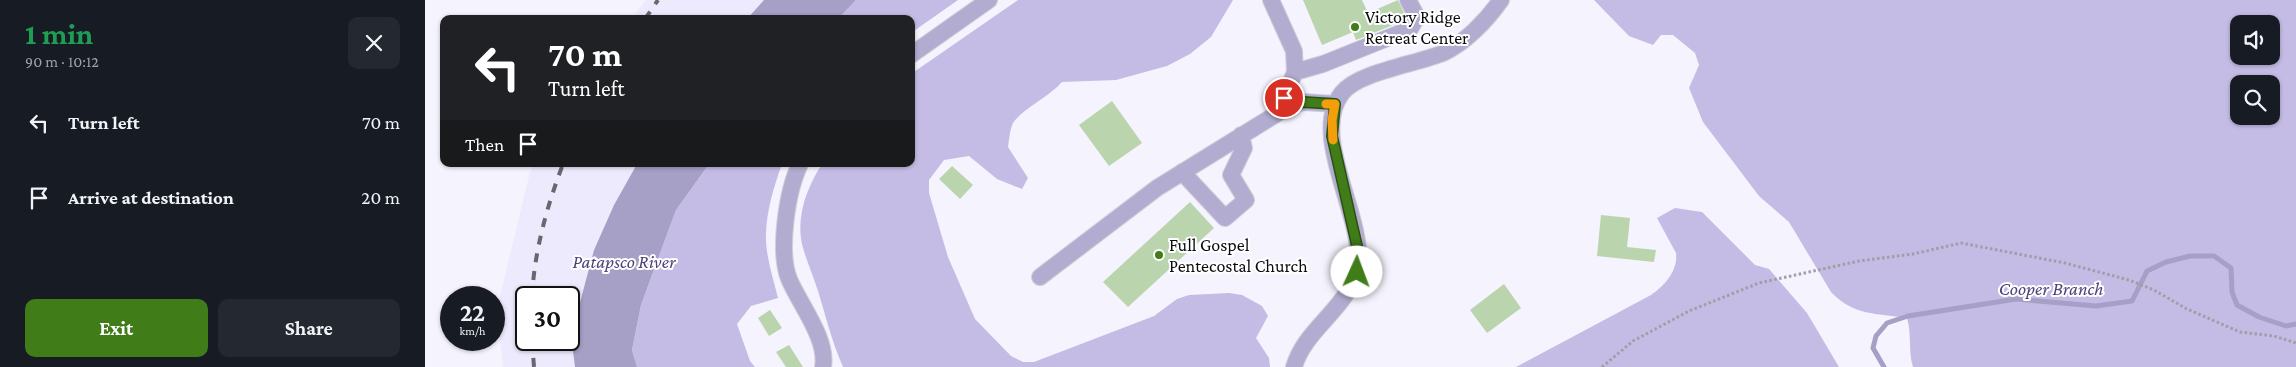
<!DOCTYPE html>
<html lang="en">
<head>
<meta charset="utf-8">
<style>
	body { margin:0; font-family:"Crimson Pro",serif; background:#242831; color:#f1f3f6; height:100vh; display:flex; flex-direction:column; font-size:19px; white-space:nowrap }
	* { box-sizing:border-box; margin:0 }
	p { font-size:16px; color:#9ea1a6 }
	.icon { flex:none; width:28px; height:28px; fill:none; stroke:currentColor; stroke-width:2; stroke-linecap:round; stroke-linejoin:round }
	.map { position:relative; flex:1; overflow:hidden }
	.details { display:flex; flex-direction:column; background:#171b24; width:425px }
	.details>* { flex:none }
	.top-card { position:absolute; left:15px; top:15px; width:475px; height:152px; border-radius:10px; box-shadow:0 1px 4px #0004; background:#202124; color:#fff; overflow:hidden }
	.controls { position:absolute; left:1805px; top:15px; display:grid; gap:10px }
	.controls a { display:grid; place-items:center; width:50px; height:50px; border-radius:10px; background:#171b24; box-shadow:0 1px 4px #0004; font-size:25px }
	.speed { position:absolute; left:15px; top:286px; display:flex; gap:10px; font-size:25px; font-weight:700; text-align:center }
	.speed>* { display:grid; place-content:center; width:65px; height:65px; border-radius:50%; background:#171b24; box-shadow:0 1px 4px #0004; line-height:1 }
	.speed small { font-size:12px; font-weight:400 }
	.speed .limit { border:2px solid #111; border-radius:8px; background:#fff; color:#111 }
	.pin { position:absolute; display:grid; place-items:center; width:42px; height:42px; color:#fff; margin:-21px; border:2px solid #fff; border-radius:50%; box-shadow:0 1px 5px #0007 }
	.me { position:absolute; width:55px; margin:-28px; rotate:2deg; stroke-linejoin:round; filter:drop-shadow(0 0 4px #0008) }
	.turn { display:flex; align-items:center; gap:18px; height:105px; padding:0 25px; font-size:22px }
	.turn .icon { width:65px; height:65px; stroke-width:2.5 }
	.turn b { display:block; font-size:35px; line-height:42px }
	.then { display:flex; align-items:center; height:48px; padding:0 25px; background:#0003; gap:10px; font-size:19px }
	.round { display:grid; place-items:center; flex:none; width:52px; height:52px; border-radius:10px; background:#242831 }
	.head { display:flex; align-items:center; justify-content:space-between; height:85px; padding:0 25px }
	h1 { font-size:30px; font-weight:700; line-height:38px; color:#1e9e55 }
	.cta { display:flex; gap:10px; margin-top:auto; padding:10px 25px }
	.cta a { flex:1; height:58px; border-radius:10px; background:#407c18; color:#fff; font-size:20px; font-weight:700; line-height:58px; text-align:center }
	.cta a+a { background:#242831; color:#f1f3f6 }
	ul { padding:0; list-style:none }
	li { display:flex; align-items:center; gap:15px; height:75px; padding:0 25px }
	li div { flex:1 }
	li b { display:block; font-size:19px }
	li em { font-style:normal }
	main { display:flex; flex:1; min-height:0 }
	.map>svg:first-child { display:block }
</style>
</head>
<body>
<main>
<section class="details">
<div class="head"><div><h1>1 min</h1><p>90 m · 10:12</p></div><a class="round"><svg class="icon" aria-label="close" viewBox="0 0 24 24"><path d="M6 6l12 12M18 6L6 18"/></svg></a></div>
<ul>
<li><svg class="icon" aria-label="left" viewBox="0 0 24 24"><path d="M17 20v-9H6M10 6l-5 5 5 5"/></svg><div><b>Turn left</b></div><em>70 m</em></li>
<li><svg class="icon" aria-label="arrive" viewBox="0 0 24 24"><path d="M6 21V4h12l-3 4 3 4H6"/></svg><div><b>Arrive at destination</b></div><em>20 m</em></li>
</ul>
<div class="cta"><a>Exit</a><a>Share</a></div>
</section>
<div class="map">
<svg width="1871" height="367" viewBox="0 0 1871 367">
	<rect width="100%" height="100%" fill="#f5f3fd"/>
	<!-- built -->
	<path fill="#edeafd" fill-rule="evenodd" d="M 221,0 L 339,0 L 322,19 L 206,19 Z
		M 109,164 L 212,164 L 189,205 L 169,250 L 146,336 L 150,367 L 78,367 L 72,309 L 105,172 ZM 101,298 L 144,298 L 144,340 L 101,340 Z"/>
	<!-- forest -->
	<path fill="#c4bce5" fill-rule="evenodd" d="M 431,0 L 533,0 L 486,33 L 486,19 L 413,19 Z
		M 593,0 L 808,0 L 786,37 L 765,54 L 742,66 L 691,80 L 637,82 C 624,97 597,109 588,123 C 585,129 584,140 583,147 L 603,178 L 597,189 L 572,179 L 544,156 L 519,160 L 504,180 L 504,193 L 523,257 L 550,319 L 586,356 L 598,362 L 609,362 L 729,316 L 752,299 L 764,295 L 804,293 L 817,295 L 837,306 L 843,316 L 831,338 L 844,358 L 845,367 L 418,367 C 407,342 401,317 393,291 C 388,275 381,260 377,244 C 371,216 382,187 397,164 L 486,164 L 486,74 Z
		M 1169,0 L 1871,0 L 1871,367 L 1488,367 C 1483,351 1487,335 1482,318 C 1451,313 1429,316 1406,292 L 1364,222 L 1334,196 L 1278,122 L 1264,88 L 1274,65 L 1270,53 L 1248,35 L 1236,35 L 1228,45 L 1204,36 ZM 1814,24 L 1846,24 L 1846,56 L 1814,56 ZM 1814,84 L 1846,84 L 1846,116 L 1814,116 Z
		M 284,164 L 357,164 C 349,186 342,209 341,233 C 340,254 348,278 353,298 L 326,306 L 312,324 L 325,361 L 330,367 L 212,367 L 207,350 L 216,305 L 251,210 Z
		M 1250,208 L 1277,212 L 1330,265 L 1344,269 L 1382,313 L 1414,367 L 1091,367 L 1226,295 C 1240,285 1253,271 1251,253 L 1232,218 Z"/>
	<!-- water -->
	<path fill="#a69fc6" d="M 339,0 L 431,0 L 413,19 L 322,19 Z
		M 212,164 L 284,164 L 251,210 L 216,305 L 207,350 L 212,367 L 150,367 L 146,336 L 169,250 L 189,205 Z"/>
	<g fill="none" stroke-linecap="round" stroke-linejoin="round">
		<!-- stream -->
		<path stroke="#a69fc6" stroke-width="5" d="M 1459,367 L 1448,348 L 1451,336 L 1462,323 L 1483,316 L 1591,299 L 1671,306 L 1707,301 L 1722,271 L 1741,262 L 1765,256 L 1789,256 L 1806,268 L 1807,292 L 1812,305 L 1834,317 L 1861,326 L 1871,324"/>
	</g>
	<!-- building -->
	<path fill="#bad4ae" d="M 878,0 L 937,0 L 943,13 L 973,0 L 981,17 L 978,21 L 931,40 L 928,32 L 897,45 Z
		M 687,101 L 717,143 L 684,166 L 654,125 Z
		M 527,166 L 548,185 L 535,199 L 514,179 Z
		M 765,202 L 789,228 L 703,307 L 678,282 Z
		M 1176,215 L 1205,218 L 1202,247 L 1231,250 L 1229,262 L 1172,256 Z
		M 1079,284 L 1096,308 L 1062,333 L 1045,310 Z
		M 345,310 L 357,328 L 344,336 L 333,318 Z
		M 364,345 L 378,367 L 361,367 L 351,352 Z"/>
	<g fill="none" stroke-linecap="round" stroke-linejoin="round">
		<defs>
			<path id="minor" d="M 846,0 L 869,51 L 870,72 L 859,98 L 866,105 L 878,102 L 911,104
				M 486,55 L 564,0
				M 870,72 L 898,64 L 985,29 L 992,17 L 983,0
				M 375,164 C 362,191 353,251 364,279 C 375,305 403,339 398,367
				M 757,172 L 800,218 L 821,200 L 806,175 L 819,148 L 816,135
				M 615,277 L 732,188 L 866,105
				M 869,367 C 881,325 931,305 933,259 C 936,212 885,134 917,93 C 933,72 992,64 1018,53 C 1040,43 1062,20 1076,0"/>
		</defs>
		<!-- minor casing -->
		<use href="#minor" stroke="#d0ced7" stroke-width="18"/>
		<!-- path -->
		<path stroke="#a09ea6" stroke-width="3" stroke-dasharray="2.5 2.5" stroke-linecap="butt" d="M 1177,367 L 1208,341 L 1264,311 L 1334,283 L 1434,261 L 1488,254 L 1536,243 L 1640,263 L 1704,280 L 1729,290 L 1762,309 L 1815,332 L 1849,336 L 1871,343"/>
		<!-- minor -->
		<use href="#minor" stroke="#b3acd1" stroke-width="16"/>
		<!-- rail -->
		<path stroke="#68676e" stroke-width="4" stroke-dasharray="9 9" stroke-linecap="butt" d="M 220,19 L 233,0
			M 107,298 C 109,252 122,206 138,164
			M 107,340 L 109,367"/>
	</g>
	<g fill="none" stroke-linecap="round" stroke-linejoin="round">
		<defs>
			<path id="route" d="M 859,98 L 866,105 L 878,102 L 910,104 L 907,136 L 932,246 L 932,272"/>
		</defs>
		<!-- route casing -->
		<use href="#route" stroke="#2a5110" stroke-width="12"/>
		<!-- route -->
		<use href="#route" stroke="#407c18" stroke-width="9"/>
		<!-- slow -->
		<path stroke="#f59e0b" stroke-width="9" d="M 901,104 L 910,104 L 907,120 L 908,140"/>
	</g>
	<!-- markers -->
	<g fill="#407c18" stroke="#fff" stroke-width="2">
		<circle cx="930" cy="27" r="5"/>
		<circle cx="734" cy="255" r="5"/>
	</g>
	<g text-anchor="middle" stroke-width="4" stroke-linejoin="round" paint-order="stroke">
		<!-- poi labels -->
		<g font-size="18" fill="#0c0b10" stroke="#fff" text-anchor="start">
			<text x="940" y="23">Victory Ridge<tspan x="940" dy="21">Retreat Center</tspan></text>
			<text x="744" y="251">Full Gospel<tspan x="744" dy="21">Pentecostal Church</tspan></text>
		</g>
		<!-- water labels -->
		<g font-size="19" font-style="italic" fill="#4f4278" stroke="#fff">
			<text x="199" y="268">Patapsco River</text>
			<text x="1626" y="295">Cooper Branch</text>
		</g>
	</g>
</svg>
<div class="controls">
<a><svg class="icon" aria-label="sound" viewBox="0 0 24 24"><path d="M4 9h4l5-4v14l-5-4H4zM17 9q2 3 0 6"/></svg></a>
<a><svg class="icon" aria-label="search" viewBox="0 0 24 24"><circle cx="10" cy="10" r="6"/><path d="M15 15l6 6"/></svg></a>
</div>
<div class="speed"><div>22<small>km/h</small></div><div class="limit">30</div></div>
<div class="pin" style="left:859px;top:98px;background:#d93025"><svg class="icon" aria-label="arrive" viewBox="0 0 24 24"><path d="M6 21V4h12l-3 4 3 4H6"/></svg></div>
<svg class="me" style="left:932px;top:272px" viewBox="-20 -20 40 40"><circle r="19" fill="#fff"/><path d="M0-13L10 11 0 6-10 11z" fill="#407c18"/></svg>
<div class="top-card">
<div class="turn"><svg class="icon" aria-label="left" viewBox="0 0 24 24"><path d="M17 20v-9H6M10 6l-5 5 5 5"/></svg><div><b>70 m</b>Turn left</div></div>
<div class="then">Then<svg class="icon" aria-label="arrive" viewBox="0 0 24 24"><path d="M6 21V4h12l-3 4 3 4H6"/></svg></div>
</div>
</div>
</main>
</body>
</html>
